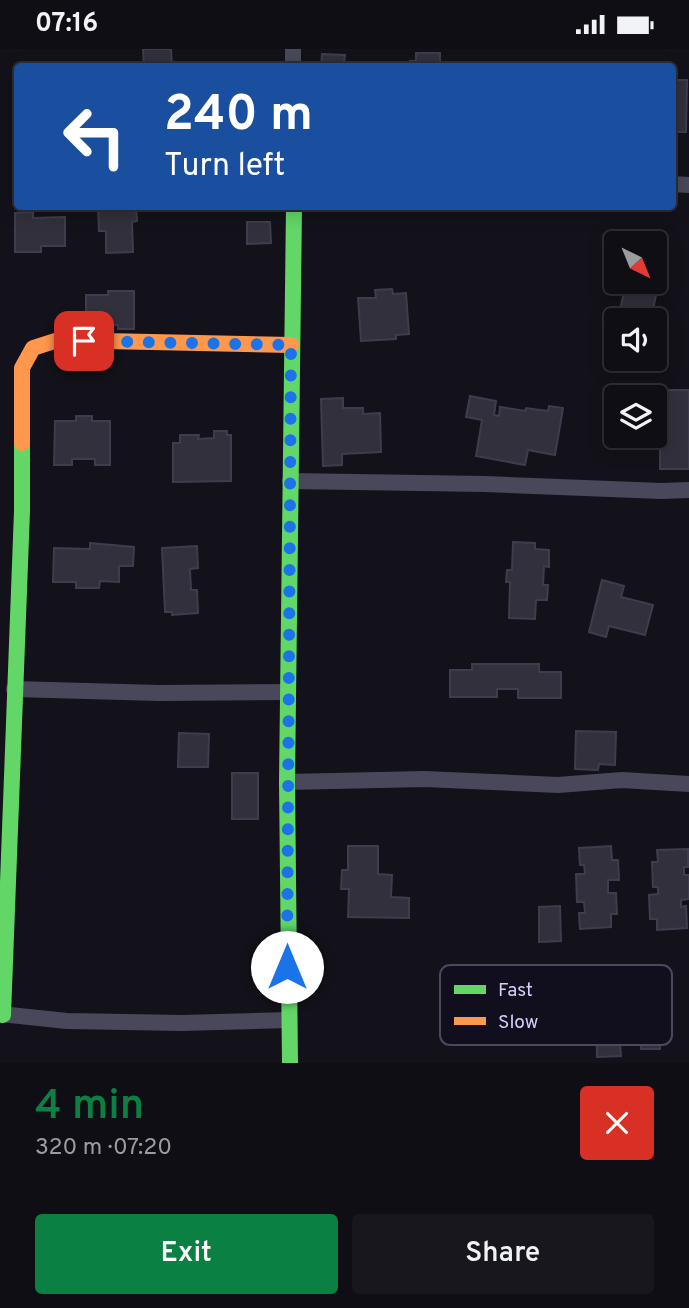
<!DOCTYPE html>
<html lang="en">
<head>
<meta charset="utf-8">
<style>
	body { margin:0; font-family:Overpass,sans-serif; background:#17171d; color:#f1f3f6; height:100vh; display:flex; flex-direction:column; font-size:26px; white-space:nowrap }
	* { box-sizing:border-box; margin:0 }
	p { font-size:23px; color:#9b9ca0 }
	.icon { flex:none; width:38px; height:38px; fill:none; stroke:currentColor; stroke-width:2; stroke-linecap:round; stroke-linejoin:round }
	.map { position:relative; height:1014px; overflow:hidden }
	.panel { display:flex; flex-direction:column; background:#0e0e14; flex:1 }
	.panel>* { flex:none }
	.guide { position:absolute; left:14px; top:14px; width:662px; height:147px; border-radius:7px; box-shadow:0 4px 18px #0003,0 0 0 2px #2e2e34; background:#1a4fa0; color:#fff; overflow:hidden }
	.needle { width:46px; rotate:137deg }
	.fabs { position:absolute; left:604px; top:182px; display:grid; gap:14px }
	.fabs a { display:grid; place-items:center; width:63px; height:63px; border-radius:7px; background:#0e0e14; box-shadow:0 4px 18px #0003,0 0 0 2px #2e2e34; font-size:35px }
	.pin { position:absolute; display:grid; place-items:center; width:60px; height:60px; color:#fff; margin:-30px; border-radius:14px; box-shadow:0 4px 10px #0006 }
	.me { position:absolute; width:77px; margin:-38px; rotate:0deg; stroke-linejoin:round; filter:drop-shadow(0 0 5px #0008) }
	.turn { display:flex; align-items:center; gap:24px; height:147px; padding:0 35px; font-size:32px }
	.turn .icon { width:91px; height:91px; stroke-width:2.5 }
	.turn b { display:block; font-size:49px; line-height:60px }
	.round { display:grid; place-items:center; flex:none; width:74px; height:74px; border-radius:7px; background:#17171d }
	.overview { display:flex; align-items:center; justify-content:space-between; height:119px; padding:0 35px }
	h1 { font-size:42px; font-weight:600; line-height:52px; color:#0b8043 }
	.action { display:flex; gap:14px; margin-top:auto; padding:14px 35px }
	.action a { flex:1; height:80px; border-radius:7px; background:#0b8043; color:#fff; font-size:28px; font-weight:600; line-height:80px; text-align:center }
	.action a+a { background:#17171d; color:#f1f3f6 }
	.status { display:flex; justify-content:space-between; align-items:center; height:49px; padding:0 35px; background:#0e0e14; direction:ltr }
	.status svg { height:19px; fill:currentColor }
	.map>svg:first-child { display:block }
</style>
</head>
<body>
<div class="status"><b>07:16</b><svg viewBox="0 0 49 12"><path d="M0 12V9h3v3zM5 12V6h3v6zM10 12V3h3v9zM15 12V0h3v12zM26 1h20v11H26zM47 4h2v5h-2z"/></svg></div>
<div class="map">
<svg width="689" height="1014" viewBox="0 0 689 1014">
	<rect width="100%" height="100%" fill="#13121a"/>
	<!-- building -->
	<path fill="#31303c" stroke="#403c4d" stroke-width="2" d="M 143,0 L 171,0 L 172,18 L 144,18 Z
		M 416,4 L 440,4 L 440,18 L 410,18 L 410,12 L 416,12 Z
		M 322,5 L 345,6 L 344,13 L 349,13 L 349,18 L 321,18 Z
		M 672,31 L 687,31 L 686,83 L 672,83 Z
		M 98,158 L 136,158 L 137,172 L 132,173 L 133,203 L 106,204 L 106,182 L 99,182 Z
		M 33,163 L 33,169 L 65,168 L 65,197 L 41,197 L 41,203 L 15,203 L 15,164 Z
		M 247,173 L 270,173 L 271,194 L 247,195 Z
		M 626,233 L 658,236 L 651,271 L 618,271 Z
		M 392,240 L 393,245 L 406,244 L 409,285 L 396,286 L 396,290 L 361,292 L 358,249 L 376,249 L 375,241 Z
		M 108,242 L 134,242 L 134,280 L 118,280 L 118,276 L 86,276 L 86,246 L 108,246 Z
		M 662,341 L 689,341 L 689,420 L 660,420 L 660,391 L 667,391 L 667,372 L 661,372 Z
		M 470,347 L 496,352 L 494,366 L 499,367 L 500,358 L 525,362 L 526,359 L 548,362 L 549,357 L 563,359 L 555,406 L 528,401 L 525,416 L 476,407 L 482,371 L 466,368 Z
		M 343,349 L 343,359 L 363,359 L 363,365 L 380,364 L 381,403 L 342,405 L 342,416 L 323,417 L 321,350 Z
		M 76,367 L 92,367 L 92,372 L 110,372 L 110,416 L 95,416 L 95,410 L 72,410 L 72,416 L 54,416 L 55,372 L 76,372 Z
		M 214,382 L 227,382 L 227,386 L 231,386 L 231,432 L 173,433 L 173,394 L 180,394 L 180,386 L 199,386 L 198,390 L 214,389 Z
		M 513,493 L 535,494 L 535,500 L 549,501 L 549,518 L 544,517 L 543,536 L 548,536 L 547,551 L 536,551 L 535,570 L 509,569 L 510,533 L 506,533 L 507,521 L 512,521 Z
		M 90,494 L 134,498 L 133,517 L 119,517 L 119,533 L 100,532 L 99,539 L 76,539 L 76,533 L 53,533 L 54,499 L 90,500 Z
		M 197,497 L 198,519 L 190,520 L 191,541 L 197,541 L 198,564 L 172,566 L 172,563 L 165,563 L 162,499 Z
		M 602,531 L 624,537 L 621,548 L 653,556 L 645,586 L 609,577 L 606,588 L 589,583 Z
		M 472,615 L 539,615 L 539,623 L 561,623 L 561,649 L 518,649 L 518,640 L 497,640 L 497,648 L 450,648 L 450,621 L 472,621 Z
		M 576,682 L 616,683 L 615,716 L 599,715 L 598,721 L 575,720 Z
		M 179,684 L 209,685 L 208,718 L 178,718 Z
		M 232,724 L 258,724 L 258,770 L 232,770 Z
		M 348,797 L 378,797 L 378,825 L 392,826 L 391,848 L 409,849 L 409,869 L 348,868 L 349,840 L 341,840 L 342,821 L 348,821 Z
		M 611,797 L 612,811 L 618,811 L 619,831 L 608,831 L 608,844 L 616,844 L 617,865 L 611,865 L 611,878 L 580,880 L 579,864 L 585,864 L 584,853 L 577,853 L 576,825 L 585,825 L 584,816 L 580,816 L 579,799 Z
		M 688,800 L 688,818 L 684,818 L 684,826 L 689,826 L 689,850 L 681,851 L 681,858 L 686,857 L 687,879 L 657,881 L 657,870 L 650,870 L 649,846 L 658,845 L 658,838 L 653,838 L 652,813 L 658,813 L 657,801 Z
		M 560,857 L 561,892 L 539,893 L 539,858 Z
		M 622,944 L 623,960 L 645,960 L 644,954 L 659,953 L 660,1000 L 641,1000 L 641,994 L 620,995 L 621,1007 L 597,1008 L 596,945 Z"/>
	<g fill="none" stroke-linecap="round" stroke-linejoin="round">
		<!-- street -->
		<path stroke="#49485a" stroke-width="16" d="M 293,18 L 293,0
			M 672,135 L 689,136
			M 290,432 L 485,435 L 661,442 L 689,441
			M 14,640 L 159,644 L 288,643
			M 287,733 L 424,730 L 558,736 L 622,731 L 689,735
			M 0,965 L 67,972 L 182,974 L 288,971"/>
		<!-- fast -->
		<path stroke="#63d668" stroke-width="16" d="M 3,966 L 22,462 L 22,394
			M 290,1014 L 287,733 L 294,158"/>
		<!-- slow -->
		<path stroke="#ff974d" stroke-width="16" d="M 22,394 L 22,319 L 33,299 L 58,291 L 291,296"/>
	</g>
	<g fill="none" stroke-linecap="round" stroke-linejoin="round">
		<!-- route -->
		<path stroke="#1a73e8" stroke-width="12" stroke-dasharray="0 21.6" d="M 84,292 L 291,296 L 287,918"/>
	</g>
	<!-- legend -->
	<rect x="440" y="916" width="232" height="80" rx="10" fill="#110e1d" stroke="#4c485f" stroke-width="2"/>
	<rect x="454" y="936" width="32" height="9" fill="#63d668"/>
	<rect x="454" y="968" width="32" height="8" fill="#ff974d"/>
	<g font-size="19" fill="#d5d0f9">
		<text x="498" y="947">Fast</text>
		<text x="498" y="979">Slow</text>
	</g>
</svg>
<div class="fabs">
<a><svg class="needle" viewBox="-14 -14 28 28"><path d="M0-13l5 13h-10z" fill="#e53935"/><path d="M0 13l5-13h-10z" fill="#9b9ca0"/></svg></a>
<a><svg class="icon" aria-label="sound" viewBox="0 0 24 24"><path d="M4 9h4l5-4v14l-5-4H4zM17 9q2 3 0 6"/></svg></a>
<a><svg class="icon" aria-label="layers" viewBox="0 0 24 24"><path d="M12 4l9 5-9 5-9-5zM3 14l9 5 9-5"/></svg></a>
</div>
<div class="pin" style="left:84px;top:292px;background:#d93025"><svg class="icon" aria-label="arrive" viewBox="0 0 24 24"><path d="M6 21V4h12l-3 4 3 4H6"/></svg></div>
<svg class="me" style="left:287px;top:918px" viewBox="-20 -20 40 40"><circle r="19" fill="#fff"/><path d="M0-13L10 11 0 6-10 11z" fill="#1a73e8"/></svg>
<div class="guide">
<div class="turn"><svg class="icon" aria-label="left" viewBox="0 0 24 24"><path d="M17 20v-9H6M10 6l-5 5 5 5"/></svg><div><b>240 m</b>Turn left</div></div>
</div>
</div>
<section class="panel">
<div class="overview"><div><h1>4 min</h1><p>320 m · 07:20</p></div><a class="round" style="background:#d93025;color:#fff"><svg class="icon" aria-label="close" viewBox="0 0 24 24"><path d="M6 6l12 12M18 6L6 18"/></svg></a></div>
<div class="action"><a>Exit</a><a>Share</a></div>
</section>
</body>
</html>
